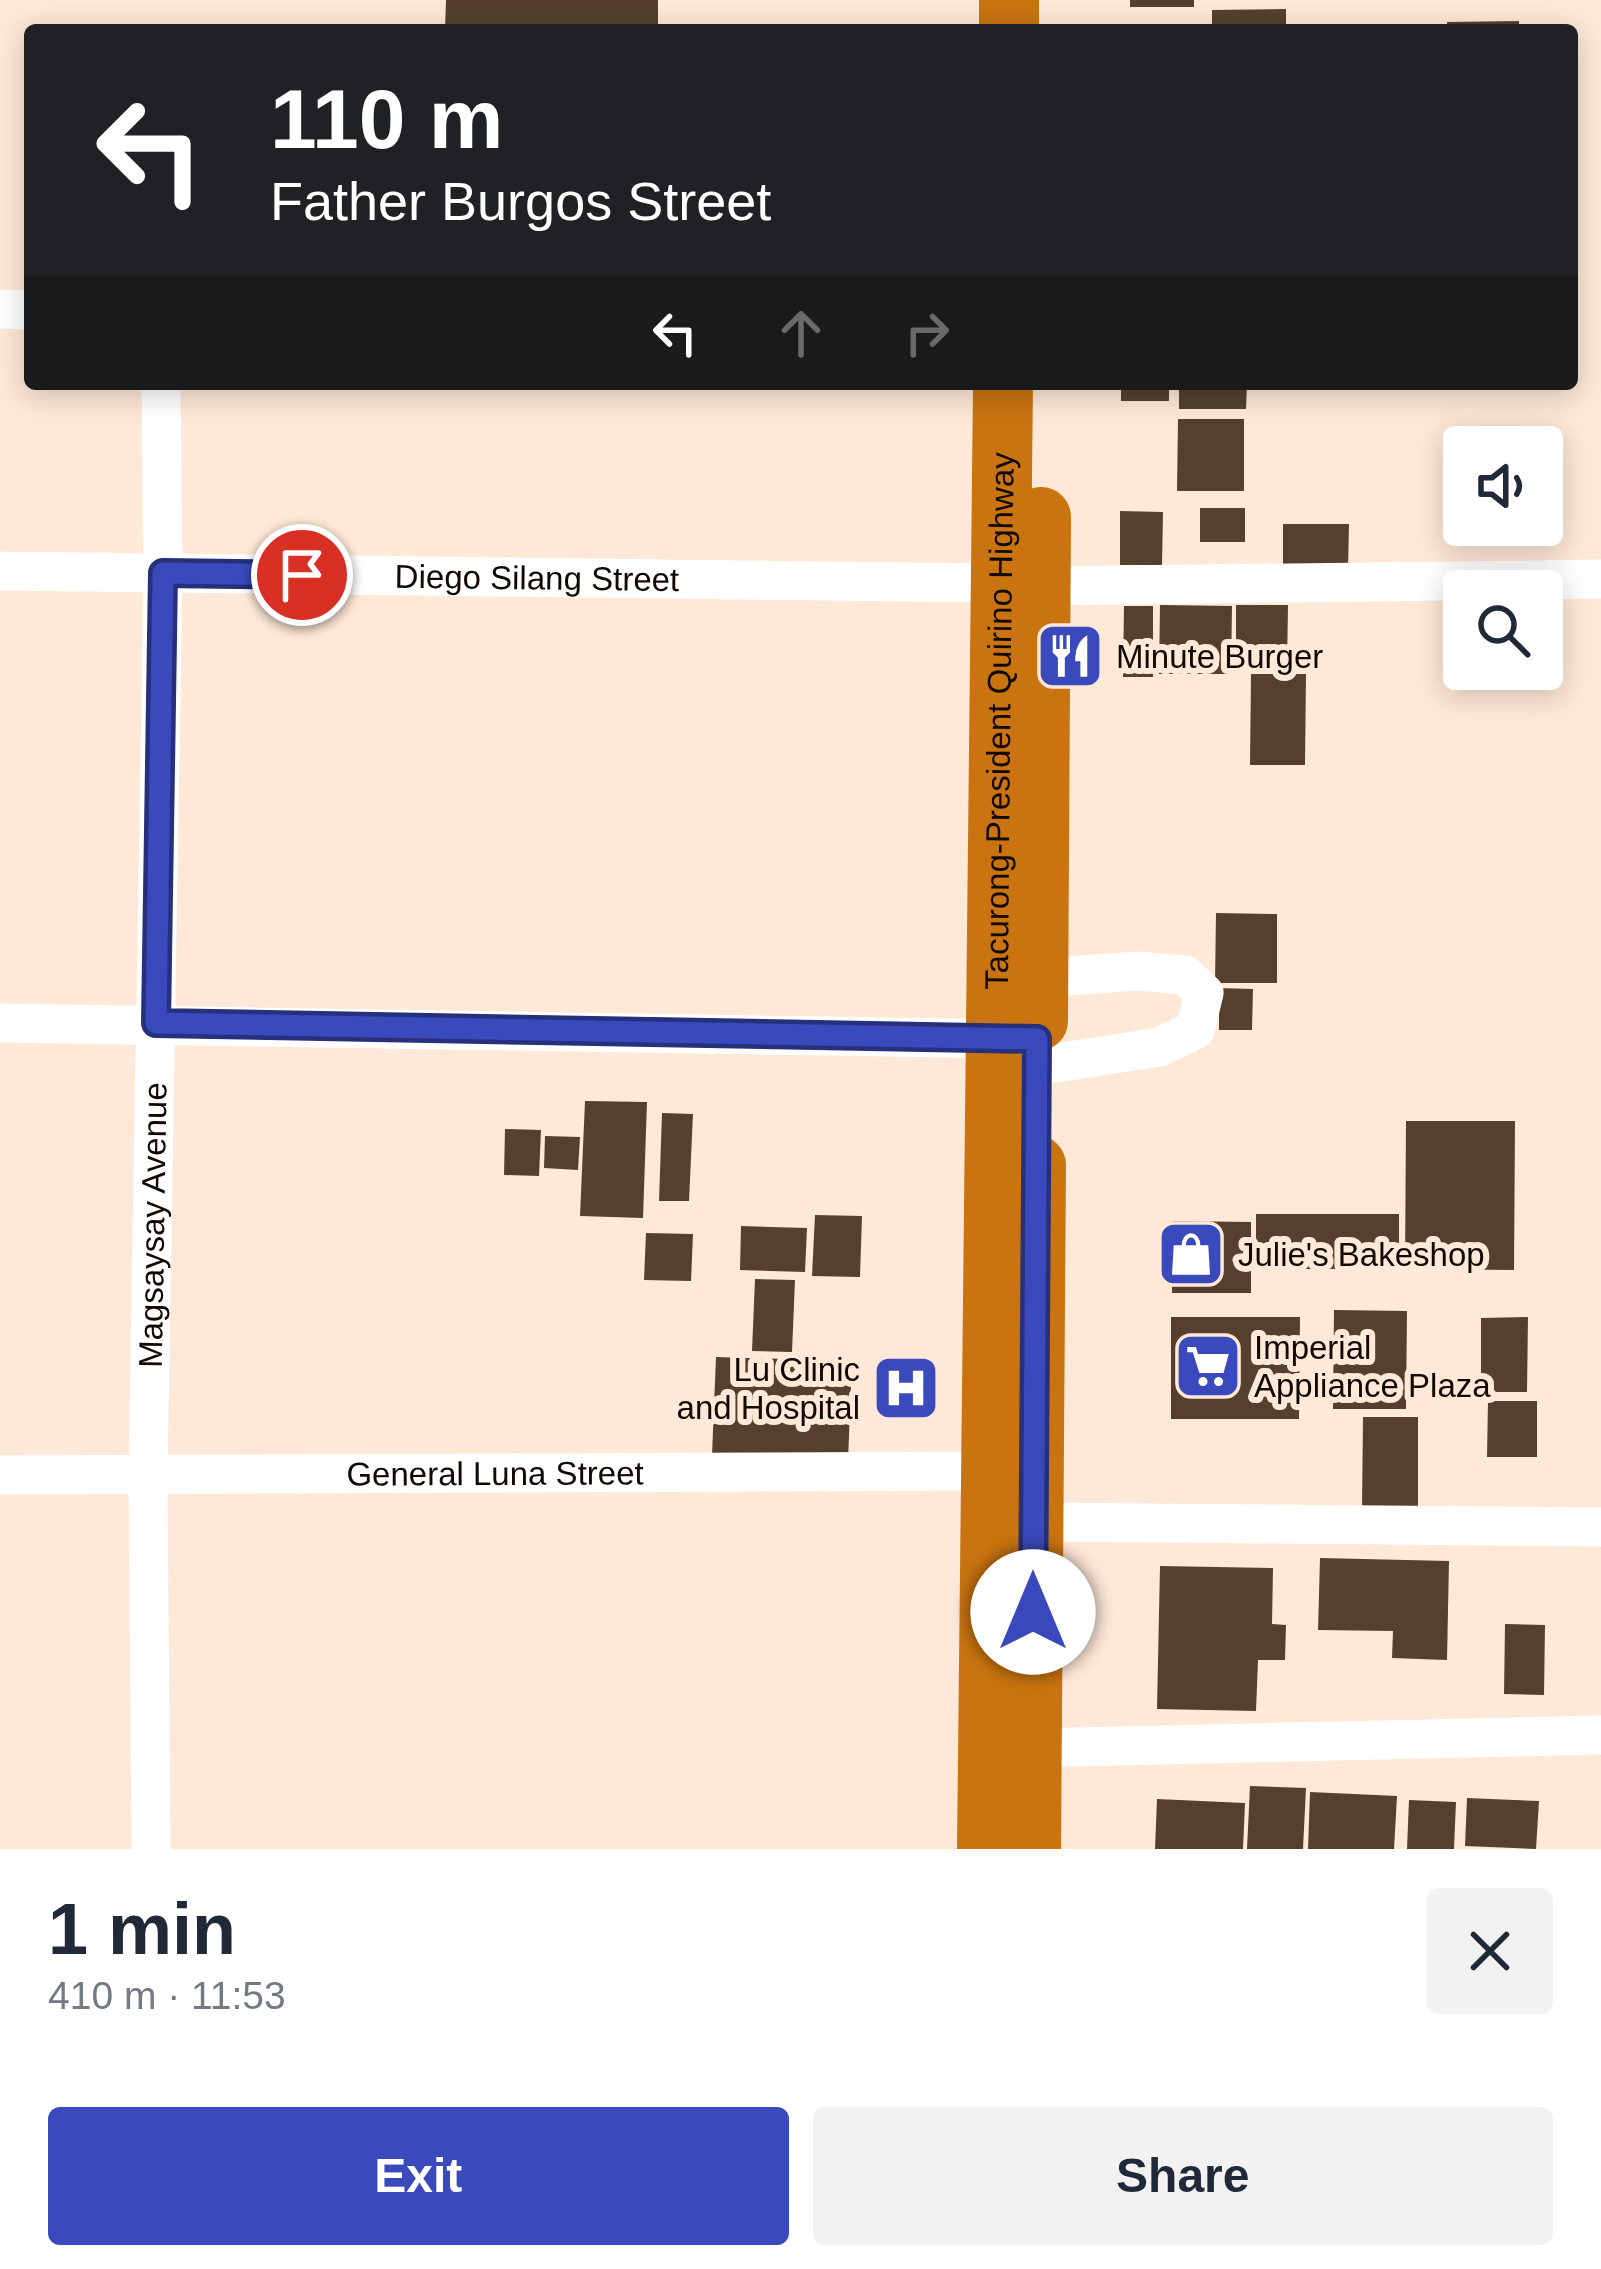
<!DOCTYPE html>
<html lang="en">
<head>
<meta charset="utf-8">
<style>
	body { margin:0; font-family:Helvetica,sans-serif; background:#f2f2f3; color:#1f2937; height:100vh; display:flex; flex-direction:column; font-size:45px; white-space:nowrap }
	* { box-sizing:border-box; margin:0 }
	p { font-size:39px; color:#747a83 }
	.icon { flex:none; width:66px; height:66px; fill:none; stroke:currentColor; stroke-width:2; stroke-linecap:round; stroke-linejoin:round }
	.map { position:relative; height:1849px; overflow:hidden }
	.panel { display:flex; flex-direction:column; background:#fff; flex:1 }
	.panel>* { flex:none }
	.banner { position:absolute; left:24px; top:24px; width:1554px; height:366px; border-radius:12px; box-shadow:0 6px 30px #0003; background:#202124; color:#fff; overflow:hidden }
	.controls { position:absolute; left:1443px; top:426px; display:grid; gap:24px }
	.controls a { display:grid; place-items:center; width:120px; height:120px; border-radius:12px; background:#fff; box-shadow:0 6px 30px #0003; font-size:60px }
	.pin { position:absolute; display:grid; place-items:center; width:102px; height:102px; color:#fff; margin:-51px; border:6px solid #fff; border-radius:50%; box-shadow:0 3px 12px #0007 }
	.me { position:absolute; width:132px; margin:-66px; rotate:0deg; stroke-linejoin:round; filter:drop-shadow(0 0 9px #0008) }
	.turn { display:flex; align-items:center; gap:42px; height:252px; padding:0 48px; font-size:54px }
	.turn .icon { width:156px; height:156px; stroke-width:2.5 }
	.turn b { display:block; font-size:84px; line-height:102px }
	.lanes { display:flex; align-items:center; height:114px; padding:0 48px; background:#0003; justify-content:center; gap:60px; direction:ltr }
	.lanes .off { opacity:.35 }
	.round { display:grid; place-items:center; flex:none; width:126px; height:126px; border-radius:12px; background:#f2f2f3 }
	.head { display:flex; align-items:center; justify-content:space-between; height:204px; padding:0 48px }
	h1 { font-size:72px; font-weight:700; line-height:90px }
	.cta { display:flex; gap:24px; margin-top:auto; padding:24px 48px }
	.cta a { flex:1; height:138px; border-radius:12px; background:#3a4abd; color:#fff; font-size:48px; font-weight:700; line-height:138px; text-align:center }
	.cta a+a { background:#f2f2f3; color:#1f2937 }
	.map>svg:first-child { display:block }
</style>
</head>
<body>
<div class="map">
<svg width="1601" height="1849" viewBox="0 0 1601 1849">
	<rect width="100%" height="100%" fill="#fee8d7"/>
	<!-- building -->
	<path fill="#55402e" d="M 446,0 L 658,0 L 658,30 L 445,30 Z
		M 1130,0 L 1194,0 L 1194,7 L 1130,7 Z
		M 1286,9 L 1286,30 L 1212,30 L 1212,10 Z
		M 1519,21 L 1519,30 L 1447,30 L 1447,22 Z
		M 1121,384 L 1169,384 L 1169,401 L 1121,401 Z
		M 1179,384 L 1247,384 L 1246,409 L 1179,409 Z
		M 1178,419 L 1244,419 L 1244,491 L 1177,491 Z
		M 1200,508 L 1245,508 L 1245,542 L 1200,542 Z
		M 1120,511 L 1163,512 L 1162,565 L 1120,565 Z
		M 1283,524 L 1349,524 L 1348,569 L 1283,568 Z
		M 1160,605 L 1232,606 L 1231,674 L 1159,674 Z
		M 1236,605 L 1288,605 L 1287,668 L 1236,668 Z
		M 1124,606 L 1153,606 L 1153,677 L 1123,677 Z
		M 1251,674 L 1306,674 L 1305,765 L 1250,765 Z
		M 1216,913 L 1277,914 L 1277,983 L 1215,983 Z
		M 1219,988 L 1253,989 L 1252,1030 L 1219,1030 Z
		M 585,1101 L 647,1102 L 643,1218 L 580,1216 Z
		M 662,1113 L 693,1114 L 689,1201 L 659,1201 Z
		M 1406,1121 L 1515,1121 L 1514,1270 L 1405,1269 Z
		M 505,1129 L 541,1130 L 539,1176 L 504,1175 Z
		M 545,1136 L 580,1137 L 578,1170 L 544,1168 Z
		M 1256,1214 L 1399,1214 L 1399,1269 L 1256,1269 Z
		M 815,1215 L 862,1216 L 860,1277 L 812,1276 Z
		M 1173,1221 L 1251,1222 L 1251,1293 L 1172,1293 Z
		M 741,1226 L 807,1228 L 805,1272 L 740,1270 Z
		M 646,1233 L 693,1234 L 691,1281 L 644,1280 Z
		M 755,1279 L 795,1280 L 792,1352 L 752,1351 Z
		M 1334,1310 L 1407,1311 L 1406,1409 L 1333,1409 Z
		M 1171,1317 L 1300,1317 L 1299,1419 L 1171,1419 Z
		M 1528,1317 L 1527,1392 L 1481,1392 L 1481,1318 Z
		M 716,1357 L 852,1361 L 848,1460 L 712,1455 Z
		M 1488,1401 L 1537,1401 L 1537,1457 L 1487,1457 Z
		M 1363,1417 L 1418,1417 L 1418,1509 L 1362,1509 Z
		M 1320,1558 L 1449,1561 L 1447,1660 L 1392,1658 L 1393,1631 L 1318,1630 Z
		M 1160,1566 L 1273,1568 L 1272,1624 L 1286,1625 L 1285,1660 L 1258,1660 L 1256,1711 L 1157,1709 Z
		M 1505,1624 L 1545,1625 L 1544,1695 L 1504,1694 Z
		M 1250,1786 L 1306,1788 L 1303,1849 L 1247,1849 Z
		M 1310,1792 L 1397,1796 L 1394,1849 L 1308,1849 Z
		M 1467,1798 L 1539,1801 L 1536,1849 L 1465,1846 Z
		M 1157,1799 L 1245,1803 L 1243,1849 L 1155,1849 Z
		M 1409,1800 L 1456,1802 L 1454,1849 L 1407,1849 Z"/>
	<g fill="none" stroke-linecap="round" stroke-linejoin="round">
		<!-- minor -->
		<g stroke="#fff" stroke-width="39">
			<path d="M 0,309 L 30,310"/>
			<path id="s1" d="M 0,571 L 999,583"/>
			<path d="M 1041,586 L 1601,579"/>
			<path d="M 0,1023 L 1014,1039"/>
			<path d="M 1037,1066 L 1159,1047 L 1195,1030 L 1204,993 L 1185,975 L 1138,971 L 1038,978"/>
			<path id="s2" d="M 0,1475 L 990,1471"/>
			<path d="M 1033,1522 L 1601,1527"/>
			<path d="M 1032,1748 L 1601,1735"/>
			<path id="s3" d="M 151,1849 L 148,1477 L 163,573 L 161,384"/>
		</g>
		<!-- highway -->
		<g stroke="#c97410" stroke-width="60">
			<path d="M 1009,30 L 1009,0"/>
			<path d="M 1038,1021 L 1041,517"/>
			<path id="s4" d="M 987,1849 C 996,1361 994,872 1003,384"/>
			<path d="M 1031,1849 L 1036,1165"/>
		</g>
	</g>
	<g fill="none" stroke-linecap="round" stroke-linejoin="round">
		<defs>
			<path id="route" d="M 302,575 L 163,573 L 156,1023 L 1037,1039 L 1033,1612"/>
		</defs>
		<!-- route casing -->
		<use href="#route" stroke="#26307b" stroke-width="30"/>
		<!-- route -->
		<use href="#route" stroke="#3a4abd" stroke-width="21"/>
	</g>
	<!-- icons -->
	<defs>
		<symbol id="restaurant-square" viewBox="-11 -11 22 22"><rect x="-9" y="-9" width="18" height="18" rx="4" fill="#3a4abd" stroke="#fee8d7"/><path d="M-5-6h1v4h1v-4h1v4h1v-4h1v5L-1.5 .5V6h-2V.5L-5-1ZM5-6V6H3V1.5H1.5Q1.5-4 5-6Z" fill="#fff"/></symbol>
		<symbol id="shop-square" viewBox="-11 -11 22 22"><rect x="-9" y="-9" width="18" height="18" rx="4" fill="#3a4abd" stroke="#fee8d7"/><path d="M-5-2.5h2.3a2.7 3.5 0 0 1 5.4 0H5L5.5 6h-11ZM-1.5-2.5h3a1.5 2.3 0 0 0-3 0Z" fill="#fff"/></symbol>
		<symbol id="supermarket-square" viewBox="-11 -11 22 22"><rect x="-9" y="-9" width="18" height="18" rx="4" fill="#3a4abd" stroke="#fee8d7"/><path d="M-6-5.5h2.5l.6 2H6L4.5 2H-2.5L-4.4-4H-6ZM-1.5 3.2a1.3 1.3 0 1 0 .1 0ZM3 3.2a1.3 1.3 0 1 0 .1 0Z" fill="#fff"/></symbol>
		<symbol id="hospital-square" viewBox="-11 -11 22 22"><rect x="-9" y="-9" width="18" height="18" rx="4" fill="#3a4abd" stroke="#fee8d7"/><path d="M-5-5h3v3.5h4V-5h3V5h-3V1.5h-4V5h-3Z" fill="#fff"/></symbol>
	</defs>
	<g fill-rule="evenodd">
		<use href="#restaurant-square" x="1032" y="618" width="76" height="76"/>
		<use href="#shop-square" x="1153" y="1216" width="76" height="76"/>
		<use href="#supermarket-square" x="1170" y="1328" width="76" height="76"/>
		<use href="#hospital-square" x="868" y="1350" width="76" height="76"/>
	</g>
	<g text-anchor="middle" stroke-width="12" stroke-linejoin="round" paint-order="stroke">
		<!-- street labels -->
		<g font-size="33" fill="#120904" stroke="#fee8d7">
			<text dy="12" stroke="none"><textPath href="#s1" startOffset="537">Diego Silang Street</textPath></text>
			<text dy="12" stroke="none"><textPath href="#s4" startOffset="1128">Tacurong-President Quirino Highway</textPath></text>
			<text dy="12" stroke="none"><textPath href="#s3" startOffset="624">Magsaysay Avenue</textPath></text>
			<text dy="12" stroke="none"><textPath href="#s2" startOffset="495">General Luna Street</textPath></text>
		</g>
		<!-- poi labels -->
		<g font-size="33" fill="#120904" stroke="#fee8d7" text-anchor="start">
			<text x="1116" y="668">Minute Burger</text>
			<text x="1238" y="1266">Julie's Bakeshop</text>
			<text x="1254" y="1359">Imperial<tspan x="1254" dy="38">Appliance Plaza</tspan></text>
			<text x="860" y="1381" text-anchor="end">Lu Clinic<tspan x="860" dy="38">and Hospital</tspan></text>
		</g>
	</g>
</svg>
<div class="controls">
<a><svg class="icon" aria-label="sound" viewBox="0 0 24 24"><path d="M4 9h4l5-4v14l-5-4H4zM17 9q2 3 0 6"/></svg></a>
<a><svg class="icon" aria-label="search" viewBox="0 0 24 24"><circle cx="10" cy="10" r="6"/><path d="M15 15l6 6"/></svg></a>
</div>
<div class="pin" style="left:302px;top:575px;background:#d93025"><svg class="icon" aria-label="arrive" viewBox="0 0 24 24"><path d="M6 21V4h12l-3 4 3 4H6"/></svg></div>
<svg class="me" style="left:1033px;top:1612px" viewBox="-20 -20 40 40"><circle r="19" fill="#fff"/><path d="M0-13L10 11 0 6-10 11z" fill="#3a4abd"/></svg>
<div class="banner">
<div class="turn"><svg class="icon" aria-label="left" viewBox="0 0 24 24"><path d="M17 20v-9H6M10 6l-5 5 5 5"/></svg><div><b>110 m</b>Father Burgos Street</div></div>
<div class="lanes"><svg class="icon" aria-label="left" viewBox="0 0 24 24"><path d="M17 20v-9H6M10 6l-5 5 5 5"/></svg><svg class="icon off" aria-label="ahead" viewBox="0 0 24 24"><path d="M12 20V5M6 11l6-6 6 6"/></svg><svg class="icon off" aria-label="right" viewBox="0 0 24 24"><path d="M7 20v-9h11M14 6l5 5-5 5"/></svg></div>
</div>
</div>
<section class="panel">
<div class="head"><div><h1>1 min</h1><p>410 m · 11:53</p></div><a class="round"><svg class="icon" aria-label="close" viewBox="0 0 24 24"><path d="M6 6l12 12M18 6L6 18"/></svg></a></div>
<div class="cta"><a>Exit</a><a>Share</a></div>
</section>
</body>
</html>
